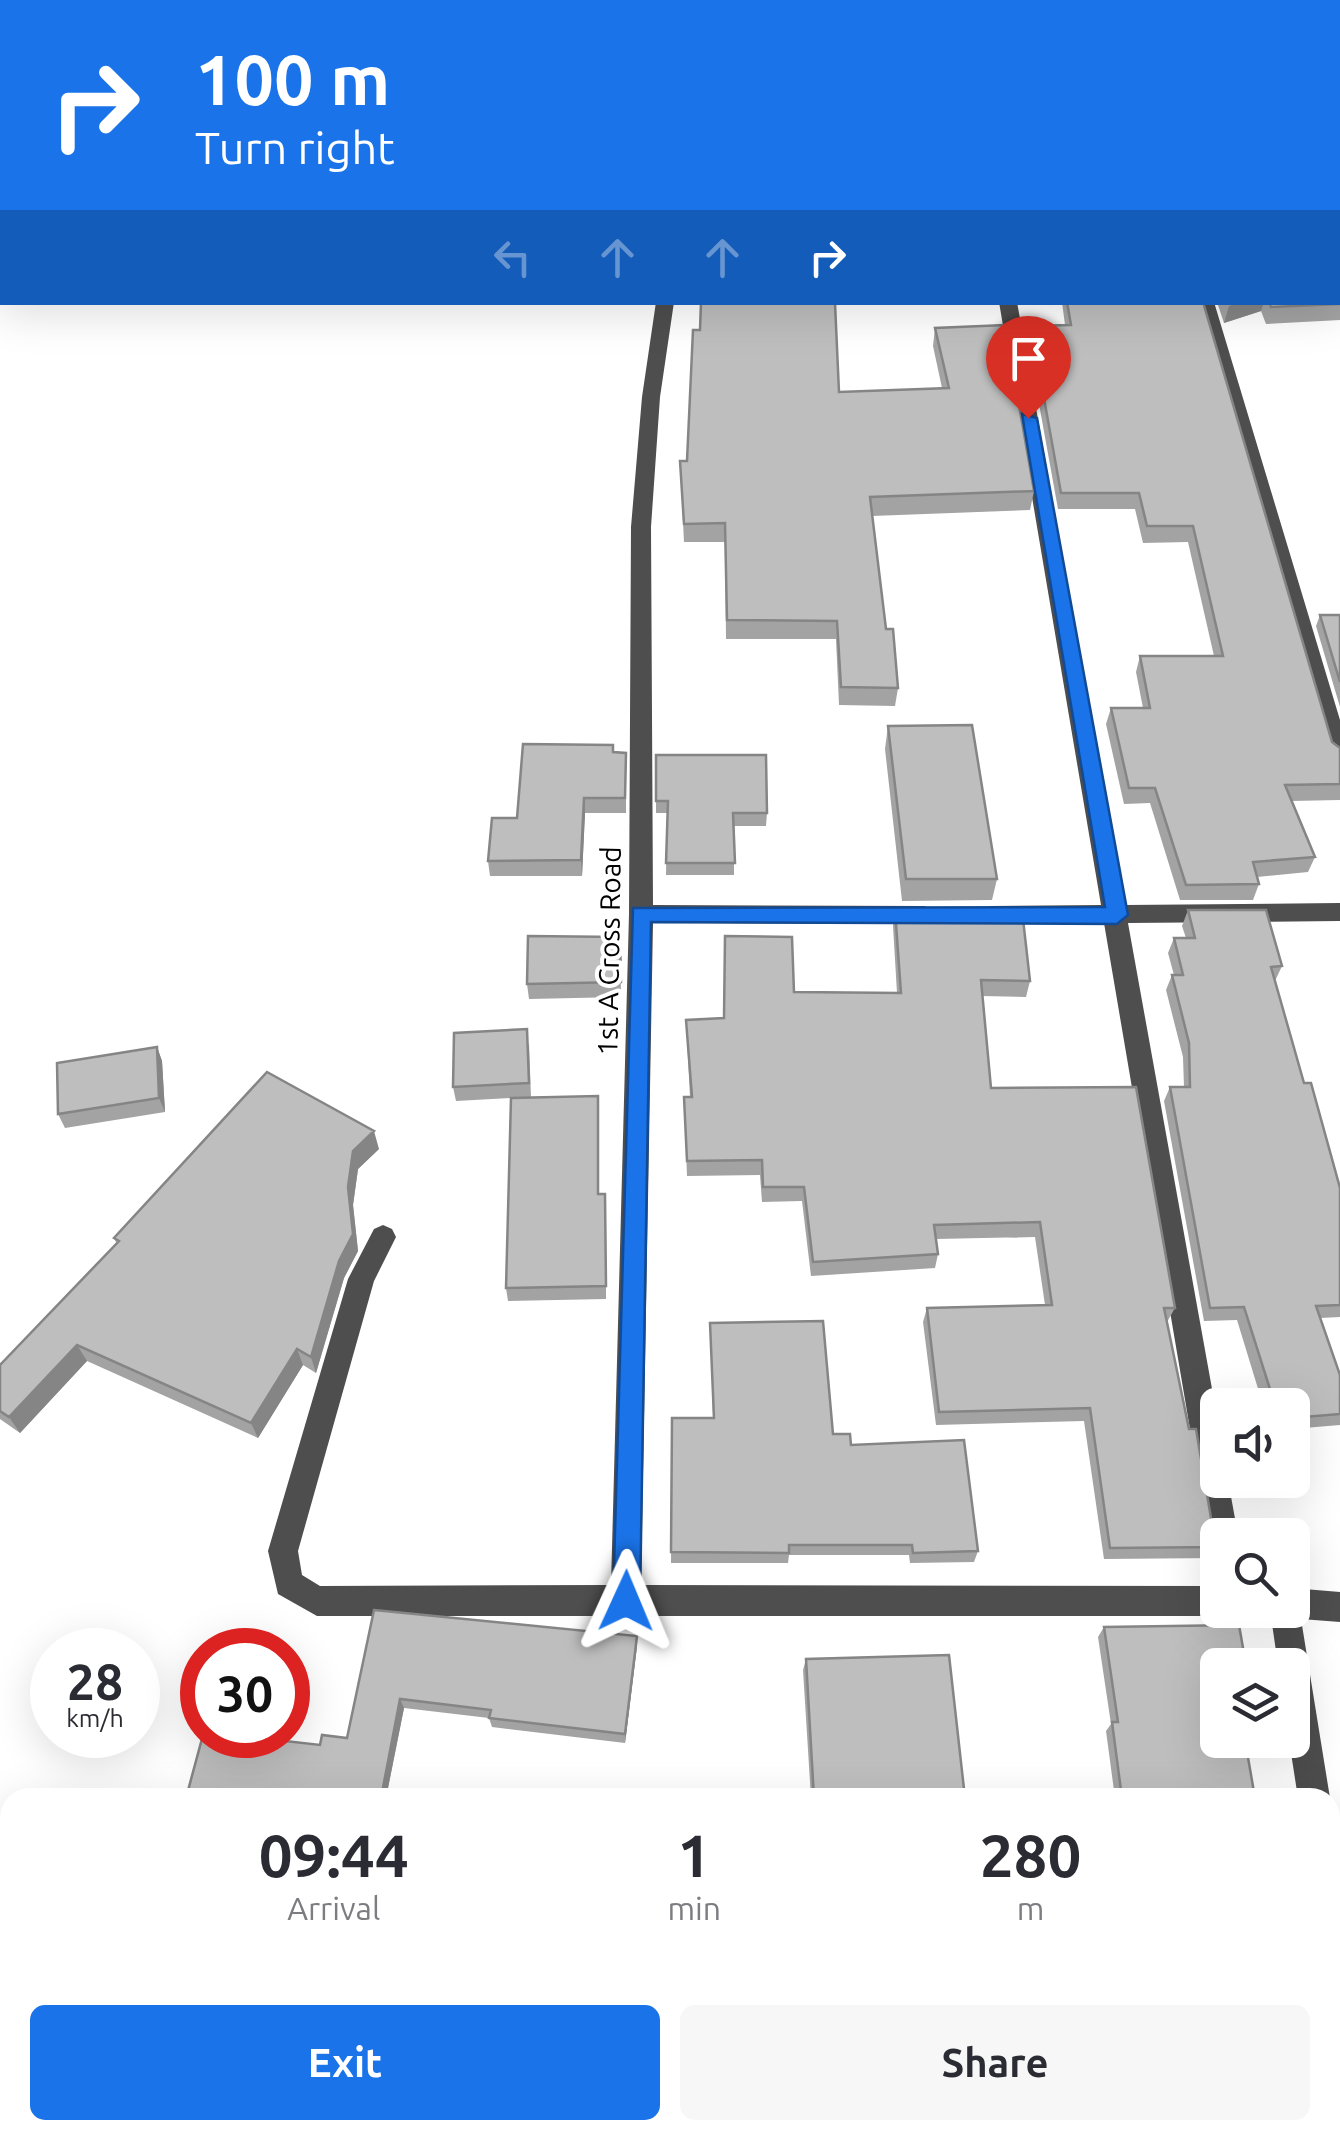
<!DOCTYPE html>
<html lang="en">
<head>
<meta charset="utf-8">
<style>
	body { margin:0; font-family:Ubuntu,sans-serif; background:#f7f7f7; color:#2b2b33; height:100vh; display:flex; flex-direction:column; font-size:38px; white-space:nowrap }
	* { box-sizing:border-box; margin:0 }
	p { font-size:32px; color:#7c7c81 }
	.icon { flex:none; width:55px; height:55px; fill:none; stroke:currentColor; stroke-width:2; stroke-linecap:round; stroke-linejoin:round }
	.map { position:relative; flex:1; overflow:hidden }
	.details { position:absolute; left:0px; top:1788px; width:1340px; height:352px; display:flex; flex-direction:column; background:#fff; border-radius:30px 30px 0 0; box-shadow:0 10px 40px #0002 }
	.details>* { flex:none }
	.banner { position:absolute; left:0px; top:0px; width:1340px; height:305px; box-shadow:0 10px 40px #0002; background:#1a73e8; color:#fff; overflow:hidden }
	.buttons { position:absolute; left:1200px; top:1388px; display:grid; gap:20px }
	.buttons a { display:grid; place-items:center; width:110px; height:110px; border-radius:15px; background:#fff; box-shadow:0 10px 40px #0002; font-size:50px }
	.speed { position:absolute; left:30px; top:1628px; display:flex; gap:20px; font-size:50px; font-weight:700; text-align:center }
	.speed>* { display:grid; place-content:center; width:130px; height:130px; border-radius:50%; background:#fff; box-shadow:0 10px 40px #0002; line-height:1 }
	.speed small { font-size:25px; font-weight:400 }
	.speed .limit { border:15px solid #d22; background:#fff; color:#111 }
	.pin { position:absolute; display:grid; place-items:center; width:85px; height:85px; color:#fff; margin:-102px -42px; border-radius:50% 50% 50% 0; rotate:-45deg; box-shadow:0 0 10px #0007 }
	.pin .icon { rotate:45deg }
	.me { position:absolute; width:110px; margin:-55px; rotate:1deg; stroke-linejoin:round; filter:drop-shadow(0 0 8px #0008) }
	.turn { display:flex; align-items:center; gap:35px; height:210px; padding:0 30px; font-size:45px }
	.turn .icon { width:130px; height:130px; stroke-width:2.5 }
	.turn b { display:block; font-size:70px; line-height:85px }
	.lanes { display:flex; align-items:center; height:95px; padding:0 30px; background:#0003; justify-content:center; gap:50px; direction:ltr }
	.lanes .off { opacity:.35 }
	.eta { display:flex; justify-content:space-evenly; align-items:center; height:170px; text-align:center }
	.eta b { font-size:60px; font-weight:600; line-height:70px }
	.button { display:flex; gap:20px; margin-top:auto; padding:20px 30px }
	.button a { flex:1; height:115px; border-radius:15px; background:#1a73e8; color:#fff; font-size:40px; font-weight:600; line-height:115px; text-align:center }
	.button a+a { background:#f7f7f7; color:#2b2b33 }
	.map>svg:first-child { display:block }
</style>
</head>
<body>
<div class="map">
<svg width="1340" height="2138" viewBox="0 0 1340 2138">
	<rect width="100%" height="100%" fill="#fff"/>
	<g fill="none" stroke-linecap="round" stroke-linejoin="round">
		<defs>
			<path id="major" d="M 1340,13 L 1340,23 L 1338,22 L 1338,14 Z
				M 1340,38 L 1340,48 L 1338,48 L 1338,39 Z
				M 0,90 L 2,90 L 2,100 L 0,100 Z
				M 0,116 L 2,116 L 2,126 L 0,126 Z"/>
		</defs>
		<!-- major casing -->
		<use href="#major" stroke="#dbdbdb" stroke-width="4"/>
		<!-- minor -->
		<path fill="#4e4e4e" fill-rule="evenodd" d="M 418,0 L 432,0 L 433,2 L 419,2 Z
			M 615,0 L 630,0 L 631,2 L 616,2 Z
			M 1205,0 L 1220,0 L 1221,2 L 1206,2 Z
			M 656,302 L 674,302 L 660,397 L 651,527 L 653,905 L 925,906 L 937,915 L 925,924 L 653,923 L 641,1585 L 1218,1586 L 1218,1610 L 1229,1611 L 1218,1616 L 317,1616 L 278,1594 L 268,1551 L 348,1279 L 374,1229 L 383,1225 L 392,1229 L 396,1237 L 374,1281 L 298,1551 L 302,1575 L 320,1586 L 611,1585 L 629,914 L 631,527 L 642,397 Z
			M 999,302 L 1017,302 L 1125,905 L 1340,903 L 1340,921 L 1128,923 L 1218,1422 L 1218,1480 L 1228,1480 L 1238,1535 L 1218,1535 L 1218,1547 L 1208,1535 L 1104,923 L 990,924 L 978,915 L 990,906 L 1101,905 Z
			M 1196,302 L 1214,302 L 1340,720 L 1340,765 L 1329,757 Z
			M 1292,1588 L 1340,1592 L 1340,1622 L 1301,1619 L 1330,1798 L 1298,1798 L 1289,1740 L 1292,1740 L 1292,1665 L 1278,1665 L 1270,1610 L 1292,1610 Z
			M 1330,1883 L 1340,1887 L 1340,1981 L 1330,1977 Z
			M 358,2130 L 394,2130 L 394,2138 L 358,2138 Z"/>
		<!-- major -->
		<use href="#major" fill="#000" fill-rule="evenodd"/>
	</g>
	<!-- wall -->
	<path fill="#a3a3a3" d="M 1340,204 L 1340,320 L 1266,324 L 1261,311 L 1224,323 L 1217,302 L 1338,302 Z
		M 1062,302 L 1203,302 L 1332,742 L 1340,748 L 1340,800 L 1291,801 L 1315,857 L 1308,872 L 1257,877 L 1259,884 L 1253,900 L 1180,900 L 1150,803 L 1124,804 L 1106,724 L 1111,708 L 1143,708 L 1136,672 L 1140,656 L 1214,656 L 1188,542 L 1143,543 L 1135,509 L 1058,509 L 1028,343 L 1031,326 L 1065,325 Z
		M 935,328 L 1034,491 L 1030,510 L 872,516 L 886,629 L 898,688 L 895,706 L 839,705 L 836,639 L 726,639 L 725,542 L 684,542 L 680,461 L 687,461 L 839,392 L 942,388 L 933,346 Z
		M 1320,615 L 1340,615 L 1340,707 L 1316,626 Z
		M 888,726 L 997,879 L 992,900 L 902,901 L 885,749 Z
		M 613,752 L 626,753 L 626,813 L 585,813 L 582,876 L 490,876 L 488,861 L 517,818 Z
		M 656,755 L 767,813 L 766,826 L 734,826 L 734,875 L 666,875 L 667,813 L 656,813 Z
		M 895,910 L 1030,981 L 1026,997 L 982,996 L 991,1088 L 1175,1308 L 1167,1322 L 1189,1429 L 1212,1524 L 1218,1535 L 1218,1558 L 1104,1559 L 1084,1421 L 936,1425 L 923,1322 L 927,1308 L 1045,1305 L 1035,1237 L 936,1239 L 938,1254 L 935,1268 L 811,1276 L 802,1201 L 762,1202 L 760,1175 L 687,1176 L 684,1097 L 690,1097 L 686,1020 L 724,1018 L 794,992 L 897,993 L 893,926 Z
		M 1188,910 L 1282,966 L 1275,981 L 1304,1083 L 1340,1188 L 1340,1317 L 1320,1318 L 1340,1375 L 1340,1425 L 1292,1429 L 1292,1405 L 1263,1405 L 1237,1320 L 1204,1321 L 1164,1101 L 1170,1087 L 1184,1087 L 1183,1057 L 1166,990 L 1172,975 L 1174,975 L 1168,953 L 1174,938 L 1186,938 L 1182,926 Z
		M 620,937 L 621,997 L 529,999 L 527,984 Z
		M 529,1044 L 531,1097 L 456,1101 L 453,1087 Z
		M 157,1047 L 162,1061 L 165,1112 L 65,1128 L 58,1114 Z
		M 598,1110 L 599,1194 L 606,1208 L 606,1299 L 508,1301 L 506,1288 Z
		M 379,1149 L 358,1169 L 353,1205 L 358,1251 L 344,1278 L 316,1373 L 303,1365 L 258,1438 L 87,1361 L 20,1433 L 0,1419 L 0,1365 L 117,1244 L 114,1238 Z
		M 710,1323 L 833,1434 L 851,1445 L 978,1551 L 974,1562 L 910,1563 L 909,1555 L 789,1555 L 788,1563 L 671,1563 L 672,1418 L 713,1418 Z
		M 374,1610 L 637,1646 L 625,1743 L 492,1727 L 489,1718 L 404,1708 L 386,1798 L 320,1745 L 347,1738 Z
		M 1104,1627 L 1218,1665 L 1255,1798 L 1115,1798 L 1106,1731 L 1111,1724 L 1098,1637 Z
		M 806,1659 L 965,1798 L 811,1798 L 803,1670 Z
		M 1153,2130 L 1340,2138 L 1146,2138 L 1145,2134 Z"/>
	<!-- shaded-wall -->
	<path fill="#858585" d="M 0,8 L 2,8 L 2,24 L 0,24 Z
		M 1241,302 L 1264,302 L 1261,311 L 1224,323 L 1229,306 Z
		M 584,798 L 585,813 L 582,876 L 581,860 Z
		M 157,1047 L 162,1061 L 165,1112 L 159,1098 Z
		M 374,1131 L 379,1149 L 358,1169 L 353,1205 L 358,1251 L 344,1278 L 316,1373 L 311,1357 L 353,1151 Z
		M 77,1345 L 87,1361 L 20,1433 L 9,1417 Z
		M 297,1349 L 303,1365 L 258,1438 L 251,1423 Z
		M 637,1636 L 637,1646 L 625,1743 L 625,1734 Z
		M 400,1699 L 404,1708 L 386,1798 L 381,1798 Z"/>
	<!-- building -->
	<path fill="#bebebe" stroke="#858585" stroke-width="2.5" d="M 0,0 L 129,0 L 130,2 L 2,2 L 2,8 L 0,8 Z
		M 1338,52 L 1340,52 L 1340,304 L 1271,307 L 1269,302 L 1338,302 Z
		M 701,302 L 835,303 L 839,392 L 949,388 L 935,328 L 1005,325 L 1034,491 L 870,497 L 886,629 L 893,629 L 898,688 L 841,687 L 837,621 L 727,620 L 725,523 L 684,524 L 680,461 L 687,461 L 693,330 L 700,330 Z
		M 1067,302 L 1203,302 L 1332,742 L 1340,748 L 1340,784 L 1285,785 L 1315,857 L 1253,862 L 1259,884 L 1186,885 L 1155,788 L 1129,788 L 1111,708 L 1150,708 L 1140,656 L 1223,656 L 1193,526 L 1147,526 L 1139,493 L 1061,493 L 1031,326 L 1071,325 Z
		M 1320,615 L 1340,615 L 1340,682 Z
		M 972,725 L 997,879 L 906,879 L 888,726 Z
		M 523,744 L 613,745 L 613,752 L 626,753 L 625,798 L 584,798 L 581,860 L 488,861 L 492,818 L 517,818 Z
		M 656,755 L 766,755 L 767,813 L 733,813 L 735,863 L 666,863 L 668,801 L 656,801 Z
		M 895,910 L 1022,910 L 1030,981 L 981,980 L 991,1088 L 1136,1087 L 1175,1308 L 1164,1308 L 1189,1429 L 1196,1429 L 1212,1524 L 1222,1535 L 1218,1535 L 1218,1547 L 1110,1548 L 1090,1408 L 939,1412 L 927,1308 L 1052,1305 L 1040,1222 L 934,1225 L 938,1254 L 813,1262 L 804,1187 L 763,1187 L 762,1160 L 687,1161 L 684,1097 L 692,1097 L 686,1020 L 724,1018 L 725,936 L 792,937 L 794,992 L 901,993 Z
		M 1188,910 L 1266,910 L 1282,966 L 1271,967 L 1304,1083 L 1311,1083 L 1340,1188 L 1340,1305 L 1316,1306 L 1340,1375 L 1340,1414 L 1292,1418 L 1292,1405 L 1275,1405 L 1244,1307 L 1210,1308 L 1170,1087 L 1190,1087 L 1189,1043 L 1172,975 L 1183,975 L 1174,938 L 1195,938 Z
		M 528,936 L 620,937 L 621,982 L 527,984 Z
		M 527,1029 L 529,1083 L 453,1087 L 454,1033 Z
		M 157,1047 L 159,1098 L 58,1114 L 57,1063 Z
		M 267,1072 L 374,1131 L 353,1151 L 348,1187 L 353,1234 L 339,1261 L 311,1357 L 297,1349 L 251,1423 L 77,1345 L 9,1417 L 0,1411 L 0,1365 L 119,1241 L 114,1238 Z
		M 598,1096 L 598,1194 L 605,1194 L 606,1286 L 506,1288 L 511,1098 Z
		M 823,1321 L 833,1434 L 850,1434 L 851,1445 L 964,1440 L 978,1551 L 913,1553 L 912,1545 L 789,1545 L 789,1553 L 671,1552 L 672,1418 L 714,1418 L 710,1323 Z
		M 1249,1526 L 1251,1535 L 1227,1535 L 1230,1527 Z
		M 374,1610 L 637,1636 L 625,1734 L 489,1718 L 491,1710 L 400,1699 L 381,1798 L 186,1798 L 203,1735 L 231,1735 L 320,1745 L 322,1735 L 347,1738 Z
		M 1239,1625 L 1246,1665 L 1218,1665 L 1218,1740 L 1245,1740 L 1255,1798 L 1122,1798 L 1112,1722 L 1118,1722 L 1104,1627 Z
		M 949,1655 L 965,1798 L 814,1798 L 806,1659 Z
		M 1330,2125 L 1337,2126 L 1340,2138 L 1154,2138 L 1153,2130 L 1330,2130 Z
		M 457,2130 L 501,2130 L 564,2137 L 565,2130 L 883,2130 L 883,2138 L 456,2138 Z"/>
	<!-- route -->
	<path fill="#1a73e8" stroke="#114b97" stroke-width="2.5" d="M 1022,414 L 1037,418 L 1128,915 L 1117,924 L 651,922 L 640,1601 L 636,1610 L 626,1614 L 617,1610 L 613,1601 L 633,908 L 1105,907 Z"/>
	<g text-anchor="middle" stroke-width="8" stroke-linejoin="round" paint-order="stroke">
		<!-- street labels -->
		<g font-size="28" fill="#000" stroke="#fff">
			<text transform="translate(609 951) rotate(-89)" y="10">1st A Cross Road</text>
		</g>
	</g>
</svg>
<div class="buttons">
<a><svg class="icon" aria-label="sound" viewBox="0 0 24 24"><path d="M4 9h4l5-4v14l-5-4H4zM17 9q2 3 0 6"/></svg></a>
<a><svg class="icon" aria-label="search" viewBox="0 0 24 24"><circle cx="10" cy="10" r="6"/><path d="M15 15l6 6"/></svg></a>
<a><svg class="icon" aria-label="layers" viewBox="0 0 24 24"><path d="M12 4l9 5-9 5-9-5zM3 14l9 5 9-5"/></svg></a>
</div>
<div class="speed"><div>28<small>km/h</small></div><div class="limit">30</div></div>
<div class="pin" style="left:1028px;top:418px;background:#d93025"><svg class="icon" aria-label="arrive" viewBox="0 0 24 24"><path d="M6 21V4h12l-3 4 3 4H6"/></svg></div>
<svg class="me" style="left:626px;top:1601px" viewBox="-20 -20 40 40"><path d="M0-17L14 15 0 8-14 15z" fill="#1a73e8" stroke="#fff" stroke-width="4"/></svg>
<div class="banner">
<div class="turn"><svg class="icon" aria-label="right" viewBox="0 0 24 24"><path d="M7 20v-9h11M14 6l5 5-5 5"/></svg><div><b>100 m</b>Turn right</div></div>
<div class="lanes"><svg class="icon off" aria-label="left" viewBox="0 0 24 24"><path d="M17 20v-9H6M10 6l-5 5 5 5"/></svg><svg class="icon off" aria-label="ahead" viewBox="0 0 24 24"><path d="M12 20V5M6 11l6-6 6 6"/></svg><svg class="icon off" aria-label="ahead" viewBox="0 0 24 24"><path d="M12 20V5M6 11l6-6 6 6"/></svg><svg class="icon" aria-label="right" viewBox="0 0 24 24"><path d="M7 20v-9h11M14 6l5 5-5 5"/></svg></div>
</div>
<section class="details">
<div class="eta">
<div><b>09:44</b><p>Arrival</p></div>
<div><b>1</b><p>min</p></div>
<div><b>280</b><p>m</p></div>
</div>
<div class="button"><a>Exit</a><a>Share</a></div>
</section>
</div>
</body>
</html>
